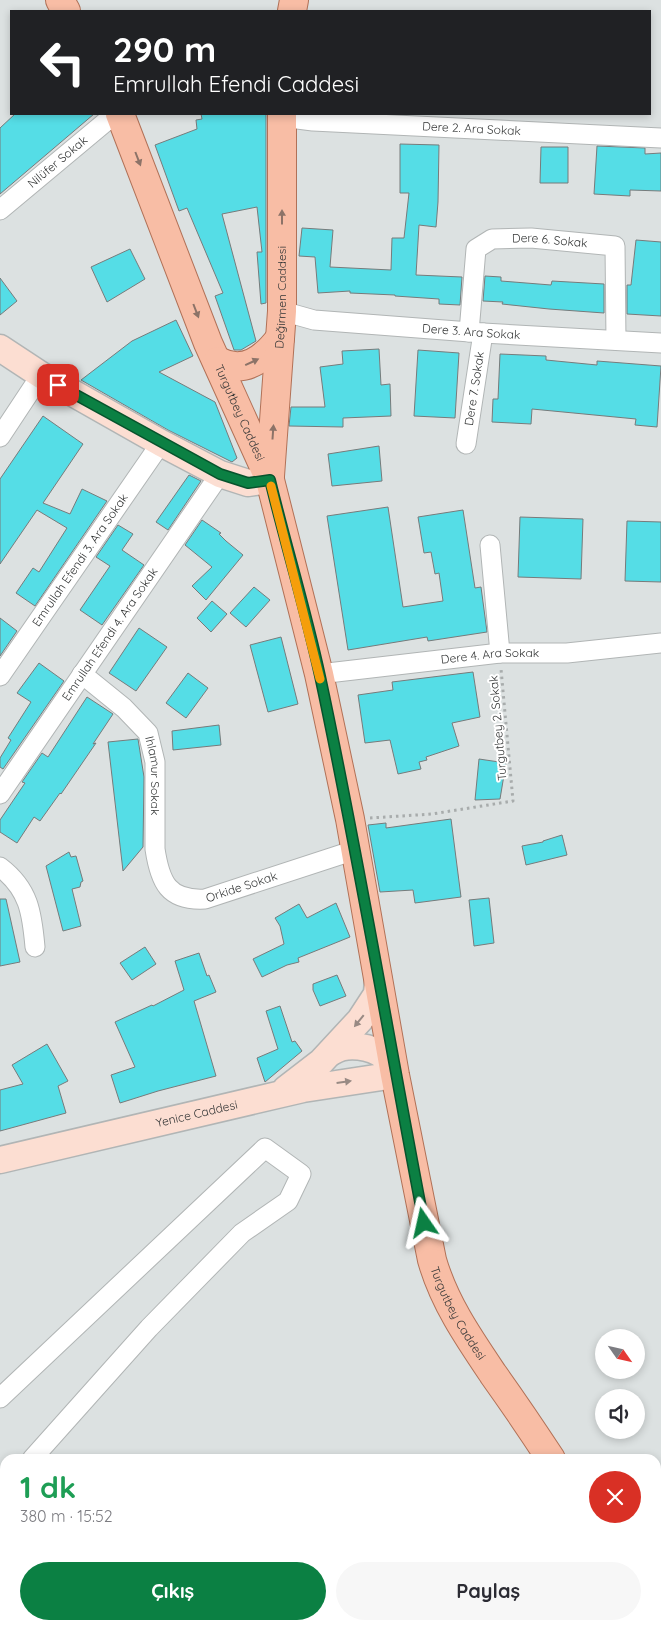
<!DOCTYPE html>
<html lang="tr">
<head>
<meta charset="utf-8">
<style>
	body { margin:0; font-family:Quicksand,sans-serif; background:#f7f7f7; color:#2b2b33; height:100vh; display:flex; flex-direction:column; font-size:19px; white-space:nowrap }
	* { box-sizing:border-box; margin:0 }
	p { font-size:16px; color:#7c7c81 }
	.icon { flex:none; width:28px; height:28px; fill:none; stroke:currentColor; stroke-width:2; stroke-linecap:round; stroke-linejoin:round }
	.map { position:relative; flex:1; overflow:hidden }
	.side { position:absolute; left:0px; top:1454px; width:661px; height:176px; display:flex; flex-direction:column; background:#fff; border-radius:15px 15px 0 0; box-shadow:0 2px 8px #0003 }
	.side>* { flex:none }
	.guide { position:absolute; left:10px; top:10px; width:641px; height:105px; border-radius:0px; box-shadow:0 2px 8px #0003; background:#202124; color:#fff; overflow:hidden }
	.needle { width:32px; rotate:124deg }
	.controls { position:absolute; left:595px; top:1329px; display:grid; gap:10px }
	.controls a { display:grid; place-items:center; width:50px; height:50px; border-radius:50%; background:#fff; box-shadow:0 2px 8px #0003; font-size:25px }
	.pin { position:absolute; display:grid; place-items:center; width:42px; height:42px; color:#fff; margin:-21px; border-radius:10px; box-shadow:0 2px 8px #0006 }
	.me { position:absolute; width:55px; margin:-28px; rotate:349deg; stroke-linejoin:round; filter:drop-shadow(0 0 4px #0008) }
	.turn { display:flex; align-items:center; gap:18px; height:105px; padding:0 20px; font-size:22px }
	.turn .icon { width:65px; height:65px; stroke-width:2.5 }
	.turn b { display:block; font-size:35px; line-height:42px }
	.round { display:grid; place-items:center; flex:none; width:52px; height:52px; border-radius:26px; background:#f7f7f7 }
	.summary { display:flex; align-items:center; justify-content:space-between; height:85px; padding:0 20px }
	h1 { font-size:30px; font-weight:700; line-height:38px; color:#1e9e55 }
	.primary-button { display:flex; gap:10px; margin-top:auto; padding:10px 20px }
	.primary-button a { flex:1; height:58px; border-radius:30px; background:#0b8043; color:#fff; font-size:20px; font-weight:700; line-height:58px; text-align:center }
	.primary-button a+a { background:#f7f7f7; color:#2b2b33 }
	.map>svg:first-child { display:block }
</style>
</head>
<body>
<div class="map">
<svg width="661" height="1629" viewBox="0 0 661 1629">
	<rect width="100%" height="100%" fill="#dce1e1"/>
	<!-- building -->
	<path fill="#55dde6" stroke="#777b7b" d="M 15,114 L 94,114 L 0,194 L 0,128 Z
		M 201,114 L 266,114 L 266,303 L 261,304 L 257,252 L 262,252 L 257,207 L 222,214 L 256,341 L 241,350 L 234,350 L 215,296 L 223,293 L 187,208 L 179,211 L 155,145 L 197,129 L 196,120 L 202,119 Z
		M 400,144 L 439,145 L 438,202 L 436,227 L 419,225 L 416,275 L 462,277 L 460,305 L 439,304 L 439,299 L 395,296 L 395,295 L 350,293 L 350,291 L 318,293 L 315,257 L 299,256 L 302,228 L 333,230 L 330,267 L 391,270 L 392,238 L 404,238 L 409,193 L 400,193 Z
		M 597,146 L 645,148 L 645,154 L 661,153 L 661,191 L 630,190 L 630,196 L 594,194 Z
		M 541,147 L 568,147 L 568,183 L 540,183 Z
		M 636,240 L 661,242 L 661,316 L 627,314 L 627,285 L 631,285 Z
		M 130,249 L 145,279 L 107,302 L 91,267 Z
		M 485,276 L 501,277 L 501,281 L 551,285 L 552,281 L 604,284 L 604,313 L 549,309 L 502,304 L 503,302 L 483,301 Z
		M 0,278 L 17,301 L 0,315 Z
		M 176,320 L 193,356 L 159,372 L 215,402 L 237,458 L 232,462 L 168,430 L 81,380 L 132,341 Z
		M 379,349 L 381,385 L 390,384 L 391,416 L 343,418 L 343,427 L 289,426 L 291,407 L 325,407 L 320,367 L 343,364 L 342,351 Z
		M 418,350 L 459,353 L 455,418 L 414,416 Z
		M 500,354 L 546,356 L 546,360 L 597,365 L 597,361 L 661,366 L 657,427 L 635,425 L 636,419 L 532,409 L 531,424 L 492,422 L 493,399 L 498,399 Z
		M 43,416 L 83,444 L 43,503 L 70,514 L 82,489 L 107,501 L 35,606 L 16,593 L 33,568 L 39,572 L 67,528 L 37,510 L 0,564 L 0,479 Z
		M 379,446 L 382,481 L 332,486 L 328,454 Z
		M 189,475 L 201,481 L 168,530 L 156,522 Z
		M 388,507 L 403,607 L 443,601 L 439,573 L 435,574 L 431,552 L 424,553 L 418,517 L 463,510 L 475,588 L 481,587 L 487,632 L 428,641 L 427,637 L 348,650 L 327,516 Z
		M 520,517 L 583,519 L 581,579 L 518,577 Z
		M 202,520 L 221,533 L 219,534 L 226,541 L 243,555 L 206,600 L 192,586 L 212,567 L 185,545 Z
		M 627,521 L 661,522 L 661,582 L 625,581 Z
		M 118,525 L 133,534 L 122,550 L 144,565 L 102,625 L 80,610 L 110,566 L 96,557 Z
		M 254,587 L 270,600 L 246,627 L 230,613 Z
		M 212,601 L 227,614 L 211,632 L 197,618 Z
		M 0,618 L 17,631 L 0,656 Z
		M 139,628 L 167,647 L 136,691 L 109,673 Z
		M 281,637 L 298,704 L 268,712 L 250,645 Z
		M 39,663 L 64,681 L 3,769 L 0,767 L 0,758 L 11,740 L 8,738 L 31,702 L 17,693 Z
		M 473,672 L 480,717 L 452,723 L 459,746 L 426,757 L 427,760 L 419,762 L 421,769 L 398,774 L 390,740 L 365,743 L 358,695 L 393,690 L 392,682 Z
		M 188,673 L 208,688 L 186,718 L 166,703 Z
		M 87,697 L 113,714 L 93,744 L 96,743 L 61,794 L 60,793 L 40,821 L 34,817 L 17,843 L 0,832 L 0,820 L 25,783 L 22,782 L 42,753 L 48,757 Z
		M 219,725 L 221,745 L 173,750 L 172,731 Z
		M 138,739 L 144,777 L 143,847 L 123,871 L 108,742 Z
		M 479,759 L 506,763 L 500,799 L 475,800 Z
		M 451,819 L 461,897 L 415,903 L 413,890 L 380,892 L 368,825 L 386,823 L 386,828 Z
		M 562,835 L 567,855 L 526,865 L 522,846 L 543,842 L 543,841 Z
		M 69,852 L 71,857 L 76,856 L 83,881 L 81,882 L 80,887 L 72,889 L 81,926 L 63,931 L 46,866 Z
		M 489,898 L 494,943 L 474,946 L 469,900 Z
		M 0,899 L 6,899 L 20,962 L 0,966 Z
		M 336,903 L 350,937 L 298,958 L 299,962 L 287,965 L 262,977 L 253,959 L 284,944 L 280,926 L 275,918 L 299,904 L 307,918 Z
		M 145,947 L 156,964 L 132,980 L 120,963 Z
		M 199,953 L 207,976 L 209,975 L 216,992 L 194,1001 L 216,1076 L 158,1091 L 120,1103 L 111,1075 L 135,1067 L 115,1022 L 152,1005 L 153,1006 L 184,990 L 175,961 Z
		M 337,975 L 346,996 L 320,1006 L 313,990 L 313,984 Z
		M 280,1006 L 292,1042 L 295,1041 L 302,1051 L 265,1082 L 257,1058 L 278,1049 L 266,1011 Z
		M 47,1044 L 68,1081 L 58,1086 L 66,1113 L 0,1131 L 0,1090 L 23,1084 L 12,1065 Z"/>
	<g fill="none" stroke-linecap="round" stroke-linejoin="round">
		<defs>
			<g id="street">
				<path id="s1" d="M 282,117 L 313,121 L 661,138"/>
				<path id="s2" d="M 0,210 L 115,114"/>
				<path id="s3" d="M 282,311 L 314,320 L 483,333 L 661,343"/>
				<path id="s4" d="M 469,332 L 476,249 L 492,239 L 531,238 L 615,246 L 616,340"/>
				<path d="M 0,437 L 41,375"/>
				<path id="s5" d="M 466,444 L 483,333"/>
				<path d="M 490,545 L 500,653"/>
				<path id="s6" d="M 82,674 L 124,708 L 148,733 L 155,762 L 155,849 C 160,882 168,901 205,899 L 355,850"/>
				<path id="s7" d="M 319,674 L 500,653 L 567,653 L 661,643"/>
				<path id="s8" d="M 0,676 L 161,443"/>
				<path id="s9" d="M 0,794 L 220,474"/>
				<path d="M 0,867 C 29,889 32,913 35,947"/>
				<path d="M 0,1398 L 265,1148 L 301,1174 L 288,1201 L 242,1233 L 149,1328 L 32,1459"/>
				<path d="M 0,1495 L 5,1489"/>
				<path d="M 317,1629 L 323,1625"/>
			</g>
			<g id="secondary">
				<path d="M 0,348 L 41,375 L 161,443 L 220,474 L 248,483 L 270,480"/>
				<path d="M 286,1089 L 321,1062 L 360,1020 L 377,994 L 378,978"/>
				<path id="s10" d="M 0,1160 L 303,1089 L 395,1075 C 392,1068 390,1062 385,1057 C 372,1046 346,1042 332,1052"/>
			</g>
			<g id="primary">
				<path d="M 60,0 L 66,11"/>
				<path d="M 292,11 L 294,0"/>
				<path id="s11" d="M 120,114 L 208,343 L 270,480 L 319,674 L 350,819 L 395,1075 L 432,1260 C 444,1302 468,1337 493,1374 C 513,1402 532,1430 551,1459"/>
				<path d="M 218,361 C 244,375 264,359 280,338"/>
				<path id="s12" d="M 270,476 L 282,311 L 282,114"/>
				<path d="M 656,1611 L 661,1618"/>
			</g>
		</defs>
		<!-- street casing -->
		<use href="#street" stroke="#b1b5b5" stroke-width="21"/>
		<!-- secondary casing -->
		<use href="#secondary" stroke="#b1b5b5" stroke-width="29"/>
		<!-- primary casing -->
		<use href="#primary" stroke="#b17157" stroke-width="30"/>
		<!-- path -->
		<path stroke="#a8acac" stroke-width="3" stroke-dasharray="2.5 4" stroke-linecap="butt" d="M 370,818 L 432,814 L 513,801 L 501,669"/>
		<!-- street -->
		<use href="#street" stroke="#fff" stroke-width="19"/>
		<!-- secondary -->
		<use href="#secondary" stroke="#fcded2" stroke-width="26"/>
		<!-- primary -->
		<use href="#primary" stroke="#f8bda5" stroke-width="28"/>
	</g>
	<!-- one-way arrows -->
	<defs><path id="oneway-solid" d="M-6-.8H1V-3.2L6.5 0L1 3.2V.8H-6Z" transform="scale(1.25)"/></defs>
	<g fill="#8c7368">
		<use href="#oneway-solid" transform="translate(138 159) rotate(69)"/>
		<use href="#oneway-solid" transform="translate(282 217) rotate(-90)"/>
		<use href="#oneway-solid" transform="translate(196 311) rotate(69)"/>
		<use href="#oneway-solid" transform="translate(252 362) rotate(-25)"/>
		<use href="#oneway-solid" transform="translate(273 432) rotate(-86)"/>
	</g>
	<g fill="#988a84">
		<use href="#oneway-solid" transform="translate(359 1021) rotate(129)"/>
		<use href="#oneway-solid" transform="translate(344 1082) rotate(-8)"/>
	</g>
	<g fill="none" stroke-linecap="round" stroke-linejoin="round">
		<defs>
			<path id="route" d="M 58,385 L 220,474 L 248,483 L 270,480 C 286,546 306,611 320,676 C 359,858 389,1041 424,1223"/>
		</defs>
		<!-- route casing -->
		<use href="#route" stroke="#07532c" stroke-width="12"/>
		<!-- route -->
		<use href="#route" stroke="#0b8043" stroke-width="9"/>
		<!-- slow -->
		<path stroke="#f59e0b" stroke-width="9" d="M 271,486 L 320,679"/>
	</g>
	<g text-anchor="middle" stroke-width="4" stroke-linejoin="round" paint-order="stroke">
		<!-- street labels -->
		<g font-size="12" fill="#343636" stroke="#fff">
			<text dy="4" stroke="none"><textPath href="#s1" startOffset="190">Dere 2. Ara Sokak</textPath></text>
			<text dy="4" stroke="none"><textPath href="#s2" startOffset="75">Nilüfer Sokak</textPath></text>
			<text dy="4" stroke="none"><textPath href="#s4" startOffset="160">Dere 6. Sokak</textPath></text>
			<text dy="4" stroke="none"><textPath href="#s12" startOffset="179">Değirmen Caddesi</textPath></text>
			<text dy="4" stroke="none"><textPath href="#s3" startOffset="191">Dere 3. Ara Sokak</textPath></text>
			<text dy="4" stroke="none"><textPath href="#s5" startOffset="56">Dere 7. Sokak</textPath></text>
			<text dy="4" stroke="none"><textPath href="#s11" startOffset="322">Turgutbey Caddesi</textPath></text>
			<text dy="4" stroke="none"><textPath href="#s8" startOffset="141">Emrullah Efendi 3. Ara Sokak</textPath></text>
			<text dy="4" stroke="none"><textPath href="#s9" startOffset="194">Emrullah Efendi 4. Ara Sokak</textPath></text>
			<text dy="4" stroke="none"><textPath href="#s7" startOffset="172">Dere 4. Ara Sokak</textPath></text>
			<text transform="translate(498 728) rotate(-95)" y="4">Turgutbey 2. Sokak</text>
			<text dy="4" stroke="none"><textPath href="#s6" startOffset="132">Ihlamur Sokak</textPath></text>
			<text dy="4" stroke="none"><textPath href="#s6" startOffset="325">Orkide Sokak</textPath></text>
			<text dy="4" stroke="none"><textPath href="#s10" startOffset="202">Yenice Caddesi</textPath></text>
			<text dy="4" stroke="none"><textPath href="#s11" startOffset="1252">Turgutbey Caddesi</textPath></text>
		</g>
	</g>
</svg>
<div class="controls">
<a><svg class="needle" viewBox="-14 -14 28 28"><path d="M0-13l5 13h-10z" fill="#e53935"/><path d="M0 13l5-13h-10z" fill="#7c7c81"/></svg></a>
<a><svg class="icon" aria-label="sound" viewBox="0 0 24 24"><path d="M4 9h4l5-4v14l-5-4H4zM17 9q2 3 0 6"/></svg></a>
</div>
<div class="pin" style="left:58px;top:385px;background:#d93025"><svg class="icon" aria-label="arrive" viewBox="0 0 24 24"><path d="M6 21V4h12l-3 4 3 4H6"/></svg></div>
<svg class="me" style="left:424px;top:1223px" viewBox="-20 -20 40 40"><path d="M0-17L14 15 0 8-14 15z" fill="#0b8043" stroke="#fff" stroke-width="4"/></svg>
<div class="guide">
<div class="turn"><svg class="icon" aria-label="left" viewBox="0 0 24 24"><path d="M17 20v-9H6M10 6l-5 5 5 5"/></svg><div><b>290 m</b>Emrullah Efendi Caddesi</div></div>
</div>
<section class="side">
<div class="summary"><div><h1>1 dk</h1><p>380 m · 15:52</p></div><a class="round" style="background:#d93025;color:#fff"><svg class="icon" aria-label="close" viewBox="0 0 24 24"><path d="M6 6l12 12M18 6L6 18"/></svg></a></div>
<div class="primary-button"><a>Çıkış</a><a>Paylaş</a></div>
</section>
</div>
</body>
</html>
